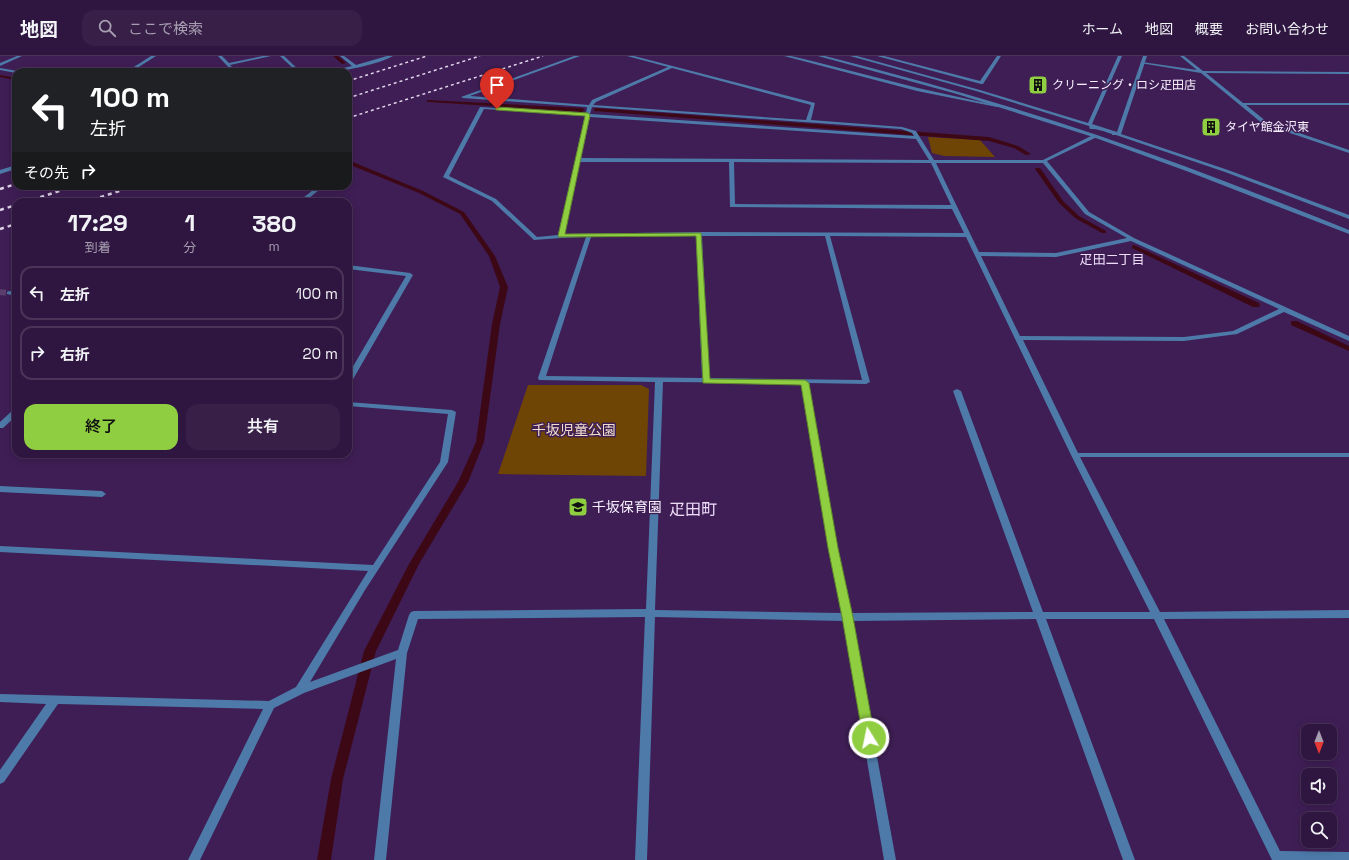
<!DOCTYPE html>
<html lang="ja">
<head>
<meta charset="utf-8">
<style>
	body { margin:0; font-family:"Space Grotesk","Noto Sans JP",sans-serif; background:#371f47; color:#f1f3f6; height:100vh; display:flex; flex-direction:column; font-size:15px; white-space:nowrap }
	* { box-sizing:border-box; margin:0 }
	p { font-size:13px; color:#a79fb1 }
	.icon { flex:none; width:22px; height:22px; fill:none; stroke:currentColor; stroke-width:2; stroke-linecap:round; stroke-linejoin:round }
	.map { position:relative; flex:1; overflow:hidden }
	.drawer { position:absolute; left:12px; top:142px; width:340px; height:260px; display:flex; flex-direction:column; background:#2f1640; border-radius:12px; box-shadow:0 2px 10px #0003,0 0 0 1px #4a3559 }
	.drawer>* { flex:none }
	.top-card { position:absolute; left:12px; top:12px; width:340px; height:122px; border-radius:12px; box-shadow:0 2px 10px #0003,0 0 0 1px #4a3559; background:#202124; color:#fff; overflow:hidden }
	.needle { width:26px; rotate:180deg }
	.buttons { position:absolute; left:1301px; top:668px; display:grid; gap:8px }
	.buttons a { display:grid; place-items:center; width:36px; height:36px; border-radius:8px; background:#2f1640; box-shadow:0 2px 10px #0003,0 0 0 1px #4a3559; font-size:20px }
	.pin { position:absolute; display:grid; place-items:center; width:34px; height:34px; color:#fff; margin:-41px -17px; border-radius:50% 50% 50% 0; rotate:-45deg; box-shadow:0 0 4px #0007 }
	.pin .icon { rotate:45deg }
	.me { position:absolute; width:44px; margin:-22px; rotate:350deg; stroke-linejoin:round; filter:drop-shadow(0 0 3px #0008) }
	.turn { display:flex; align-items:center; gap:14px; height:84px; padding:0 12px; font-size:18px }
	.turn .icon { width:52px; height:52px; stroke-width:2.5 }
	.turn b { display:block; font-size:28px; line-height:34px }
	.then { display:flex; align-items:center; height:38px; padding:0 12px; background:#0003; gap:8px; font-size:15px }
	.eta { display:flex; justify-content:space-evenly; align-items:center; height:68px; text-align:center }
	.eta b { font-size:24px; font-weight:600; line-height:28px }
	.button { display:flex; gap:8px; margin-top:auto; padding:8px 12px }
	.button a { flex:1; height:46px; border-radius:12px; background:#8fcd41; color:#111; font-size:16px; font-weight:600; line-height:46px; text-align:center }
	.button a+a { background:#371f47; color:#f1f3f6 }
	ul { padding:0; list-style:none }
	li { display:flex; align-items:center; gap:12px; height:54px; margin:0 8px 6px; padding:0 4px; border:2px solid #4a3559; border-radius:12px }
	li div { flex:1 }
	li b { display:block; font-size:15px }
	li em { font-style:normal }
	header { display:flex; align-items:center; gap:24px; box-sizing:border-box; height:56px; padding:0 20px; background:#2f1640; border-bottom:1px solid #4a3559 }
	header strong { font-size:19px }
	nav { display:flex; gap:22px; margin-inline-start:auto; font-size:14px }
	.search { width:280px; height:36px; background:#371f47; display:flex; align-items:center; gap:10px; box-sizing:border-box; padding:0 14px; border-radius:12px; color:#a79fb1; font-size:15px }
	.map>svg:first-child { display:block }
</style>
</head>
<body>
<header>
<strong>地図</strong>
<div class="search"><svg class="icon" aria-label="search" viewBox="0 0 24 24"><circle cx="10" cy="10" r="6"/><path d="M15 15l6 6"/></svg>ここで検索</div>
<nav><a>ホーム</a><a>地図</a><a>概要</a><a>お問い合わせ</a></nav>
</header>
<div class="map">
<svg width="1349" height="804" viewBox="0 0 1349 804">
	<rect width="100%" height="100%" fill="#3f1e55"/>
	<!-- green -->
	<path fill="#6e4504" d="M 928,81 L 980,84 L 995,101 L 944,100 L 932,97 Z
		M 528,329 L 641,329 L 649,333 L 646,420 L 498,418 Z"/>
	<g fill="none" stroke-linecap="round" stroke-linejoin="round">
		<!-- stream -->
		<path fill="#3d0816" fill-rule="evenodd" d="M 333,0 L 338,0 L 346,7 L 342,8 Z
			M 0,19 L 16,22 L 16,24 L 0,21 Z
			M 427,44 L 582,52 L 585,54 L 582,56 L 429,46 L 427,46 Z
			M 596,52 L 989,81 L 1018,90 L 1031,98 L 1026,99 L 1014,92 L 989,85 L 594,55 L 594,53 Z
			M 348,104 L 423,135 L 464,156 L 495,200 L 508,231 L 500,268 L 484,386 L 468,426 L 419,508 L 376,595 L 343,723 L 331,804 L 317,804 L 331,723 L 364,595 L 409,508 L 458,426 L 476,386 L 492,268 L 500,231 L 489,200 L 460,158 L 419,137 L 348,108 Z
			M 1036,112 L 1040,112 L 1063,145 L 1079,160 L 1106,175 L 1106,177 L 1102,177 L 1075,162 L 1059,147 L 1035,113 Z
			M 1134,189 L 1259,247 L 1260,249 L 1259,251 L 1253,251 L 1132,192 L 1132,190 Z
			M 1291,265 L 1297,265 L 1349,290 L 1349,295 L 1291,269 Z"/>
		<!-- minor-tunnel -->
		<path stroke="#5b3e6e" stroke-width="6" stroke-dasharray="6 3" stroke-linecap="butt" d="M 0,236 L 9,237"/>
		<!-- minor -->
		<path fill="#4d7aa8" fill-rule="evenodd" d="M 17,0 L 22,0 L 0,10 L 0,7 Z
			M 151,0 L 156,0 L 131,16 L 126,16 Z
			M 218,0 L 222,0 L 229,7 L 263,0 L 271,0 L 230,9 L 237,16 L 233,16 Z
			M 280,0 L 284,0 L 301,16 L 297,16 Z
			M 340,0 L 344,0 L 356,9 L 387,0 L 393,0 C 379,8 343,16 326,16 L 352,10 Z
			M 574,0 L 580,0 L 470,40 L 589,49 L 592,44 L 668,11 L 627,0 L 634,0 L 815,47 L 811,64 L 902,71 L 916,75 L 934,104 L 1043,104 L 1093,79 L 1097,79 L 1097,81 L 1047,105 L 1089,156 L 1134,182 L 1349,280 L 1349,285 L 1284,256 L 1237,278 L 1184,285 L 1023,284 L 1078,397 L 1349,397 L 1349,401 L 1080,401 L 1160,556 L 1349,554 L 1349,562 L 1164,563 L 1280,795 L 1349,796 L 1349,804 L 1272,804 L 1154,563 L 1046,563 L 1135,804 L 1123,804 L 1036,563 L 852,565 L 896,804 L 884,804 L 843,565 L 655,561 L 647,804 L 635,804 L 645,561 L 418,563 L 407,597 L 386,804 L 374,804 L 396,603 L 304,637 L 274,652 L 200,804 L 188,804 L 263,653 L 58,648 L 4,726 L 0,728 L 0,714 L 46,648 L 0,646 L 0,638 L 269,645 L 296,631 L 368,515 L 0,496 L 0,490 L 373,509 L 440,406 L 448,358 L 348,350 L 348,346 L 452,354 L 456,356 L 448,406 L 365,534 L 310,626 L 398,594 L 409,559 L 411,556 L 414,555 L 646,553 L 655,326 L 539,324 L 538,322 L 586,181 L 561,182 L 534,184 L 492,145 L 443,121 L 480,51 L 586,58 L 587,51 L 463,42 L 461,41 ZM 672,12 L 811,49 L 806,64 L 593,49 L 596,46 ZM 592,51 L 901,73 L 912,77 L 914,80 L 590,58 ZM 484,53 L 585,60 L 558,179 L 537,181 L 496,143 L 449,120 ZM 590,61 L 916,83 L 929,104 L 581,102 ZM 580,106 L 729,106 L 730,151 L 952,153 L 964,177 L 699,176 L 564,178 ZM 734,106 L 931,107 L 951,149 L 735,148 ZM 936,107 L 1043,107 L 1085,158 L 1127,182 L 1056,197 L 979,196 ZM 696,180 L 702,322 L 546,320 L 591,181 ZM 702,180 L 825,180 L 862,324 L 709,322 ZM 830,180 L 966,181 L 1071,399 L 1150,556 L 1043,556 L 961,335 L 957,333 L 953,335 L 1033,556 L 851,557 L 837,492 L 809,327 L 866,328 L 870,326 ZM 1131,185 L 1279,253 L 1233,275 L 1184,281 L 1020,280 L 981,200 L 1056,201 ZM 663,326 L 801,327 L 829,492 L 841,557 L 655,554 Z
			M 784,0 L 791,0 L 812,5 L 918,32 L 999,50 L 997,51 L 917,35 Z
			M 877,0 L 884,0 L 980,25 L 997,0 L 1001,0 L 983,28 L 981,28 Z
			M 1180,0 L 1184,0 L 1203,15 L 1349,16 L 1349,18 L 1206,17 L 1243,47 L 1349,47 L 1349,49 L 1246,49 L 1267,66 L 1349,94 L 1349,97 L 1263,68 L 1201,17 L 1140,7 L 1142,6 L 1197,14 Z
			M 0,12 L 18,15 L 20,16 L 16,17 L 0,14 Z
			M 16,109 L 16,113 L 0,118 L 0,114 Z
			M 318,130 L 324,130 L 304,146 L 298,146 Z
			M 348,209 L 410,217 L 413,219 L 352,325 L 348,327 L 348,319 L 406,220 L 348,213 Z
			M 9,235 L 16,236 L 16,240 L 7,238 L 7,236 Z
			M 13,354 L 16,354 L 16,360 L 3,372 L 0,372 L 0,366 Z
			M 0,430 L 102,435 L 106,438 L 102,441 L 0,436 Z"/>
		<!-- tertiary -->
		<path fill="#4d7aa8" fill-rule="evenodd" d="M 818,0 L 825,0 C 916,23 1008,49 1097,79 C 1182,108 1266,141 1349,174 L 1349,178 L 1189,116 L 1093,81 L 957,38 Z
			M 850,0 L 857,0 L 980,34 L 1088,67 L 1118,0 L 1122,0 L 1092,68 L 1117,76 L 1143,0 L 1147,0 L 1121,78 L 1228,114 L 1349,159 L 1349,163 L 1225,116 L 1116,79 L 1112,79 L 1112,78 C 1103,75 1098,73 1090,73 L 1089,70 L 976,35 Z"/>
		<!-- rail-far1 -->
		<path stroke="#dfd5e8" stroke-width="1.5" stroke-dasharray="3 3" stroke-linecap="butt" d="M 348,25 L 427,0
			M 348,42 L 480,0
			M 348,62 L 543,0"/>
		<!-- rail -->
		<path stroke="#dfd5e8" stroke-width="2.5" stroke-dasharray="4 4" stroke-linecap="butt" d="M 0,133 L 16,128
			M 25,146 L 75,130
			M 85,146 L 135,130
			M 0,154 L 16,149
			M 0,173 L 16,168"/>
	</g>
	<!-- route -->
	<path fill="#8fcd41" stroke="#5d852a" d="M 497,51 L 588,57 L 590,59 L 565,178 L 701,177 L 710,323 L 805,324 L 809,327 L 838,492 L 853,561 L 875,682 L 873,686 L 869,688 L 865,686 L 863,682 L 842,561 L 828,492 L 801,329 L 703,327 L 696,180 L 559,181 L 558,180 L 585,60 L 496,54 L 495,53 Z"/>
	<!-- icons -->
	<defs>
		<symbol id="building-square" viewBox="-11 -11 22 22"><rect x="-9" y="-9" width="18" height="18" rx="4" fill="#8fcd41" stroke="#3f1e55"/><path d="M-4-6H4V6H1V3H-1V6H-4ZM-2.5-4.3h1.7v1.8h-1.7ZM.8-4.3h1.7v1.8H.8ZM-2.5-1h1.7V.8h-1.7ZM.8-1h1.7V.8H.8Z" fill="#111"/></symbol>
		<symbol id="school-square" viewBox="-11 -11 22 22"><rect x="-9" y="-9" width="18" height="18" rx="4" fill="#8fcd41" stroke="#3f1e55"/><path d="M0-5L7-2L0 1L-7-2ZM-4 1L0 2.5L4 1V4Q0 6-4 4Z" fill="#111"/></symbol>
	</defs>
	<g fill-rule="evenodd">
		<use href="#building-square" x="1027" y="18" width="22" height="22"/>
		<use href="#building-square" x="1200" y="60" width="22" height="22"/>
		<use href="#school-square" x="567" y="440" width="22" height="22"/>
	</g>
	<g text-anchor="middle" stroke-width="3" stroke-linejoin="round" paint-order="stroke">
		<!-- far-poi labels -->
		<g font-size="12" fill="#f7f0fe" stroke="#3f1e55" text-anchor="start">
			<text x="1052" y="33">クリーニング・ロシ疋田店</text>
			<text x="1225" y="75">タイヤ館金沢東</text>
		</g>
		<!-- far-neighbourhood labels -->
		<g font-size="13" fill="#edddf9" stroke="#3f1e55">
			<text x="1112" y="208">疋田二丁目</text>
		</g>
		<!-- park labels -->
		<g font-size="14" fill="#f1dfcb" stroke="#3f1e55">
			<text x="574" y="379">千坂児童公園</text>
		</g>
		<!-- poi labels -->
		<g font-size="14" fill="#f7f0fe" stroke="#3f1e55" text-anchor="start">
			<text x="592" y="456">千坂保育園</text>
		</g>
		<!-- quarter labels -->
		<g font-size="16" fill="#edddf9" stroke="#3f1e55">
			<text x="693" y="459">疋田町</text>
		</g>
	</g>
</svg>
<div class="buttons">
<a><svg class="needle" viewBox="-14 -14 28 28"><path d="M0-13l5 13h-10z" fill="#e53935"/><path d="M0 13l5-13h-10z" fill="#a79fb1"/></svg></a>
<a><svg class="icon" aria-label="sound" viewBox="0 0 24 24"><path d="M4 9h4l5-4v14l-5-4H4zM17 9q2 3 0 6"/></svg></a>
<a><svg class="icon" aria-label="search" viewBox="0 0 24 24"><circle cx="10" cy="10" r="6"/><path d="M15 15l6 6"/></svg></a>
</div>
<div class="pin" style="left:497px;top:53px;background:#d93025"><svg class="icon" aria-label="arrive" viewBox="0 0 24 24"><path d="M6 21V4h12l-3 4 3 4H6"/></svg></div>
<svg class="me" style="left:869px;top:682px" viewBox="-20 -20 40 40"><circle r="17" fill="#8fcd41" stroke="#fff" stroke-width="3"/><path d="M0-11L8 9 0 5-8 9z" fill="#fff"/></svg>
<div class="top-card">
<div class="turn"><svg class="icon" aria-label="left" viewBox="0 0 24 24"><path d="M17 20v-9H6M10 6l-5 5 5 5"/></svg><div><b>100 m</b>左折</div></div>
<div class="then">その先<svg class="icon" aria-label="right" viewBox="0 0 24 24"><path d="M7 20v-9h11M14 6l5 5-5 5"/></svg></div>
</div>
<section class="drawer">
<div class="eta">
<div><b>17:29</b><p>到着</p></div>
<div><b>1</b><p>分</p></div>
<div><b>380</b><p>m</p></div>
</div>
<ul>
<li><svg class="icon" aria-label="left" viewBox="0 0 24 24"><path d="M17 20v-9H6M10 6l-5 5 5 5"/></svg><div><b>左折</b></div><em>100 m</em></li>
<li><svg class="icon" aria-label="right" viewBox="0 0 24 24"><path d="M7 20v-9h11M14 6l5 5-5 5"/></svg><div><b>右折</b></div><em>20 m</em></li>
</ul>
<div class="button"><a>終了</a><a>共有</a></div>
</section>
</div>
</body>
</html>
